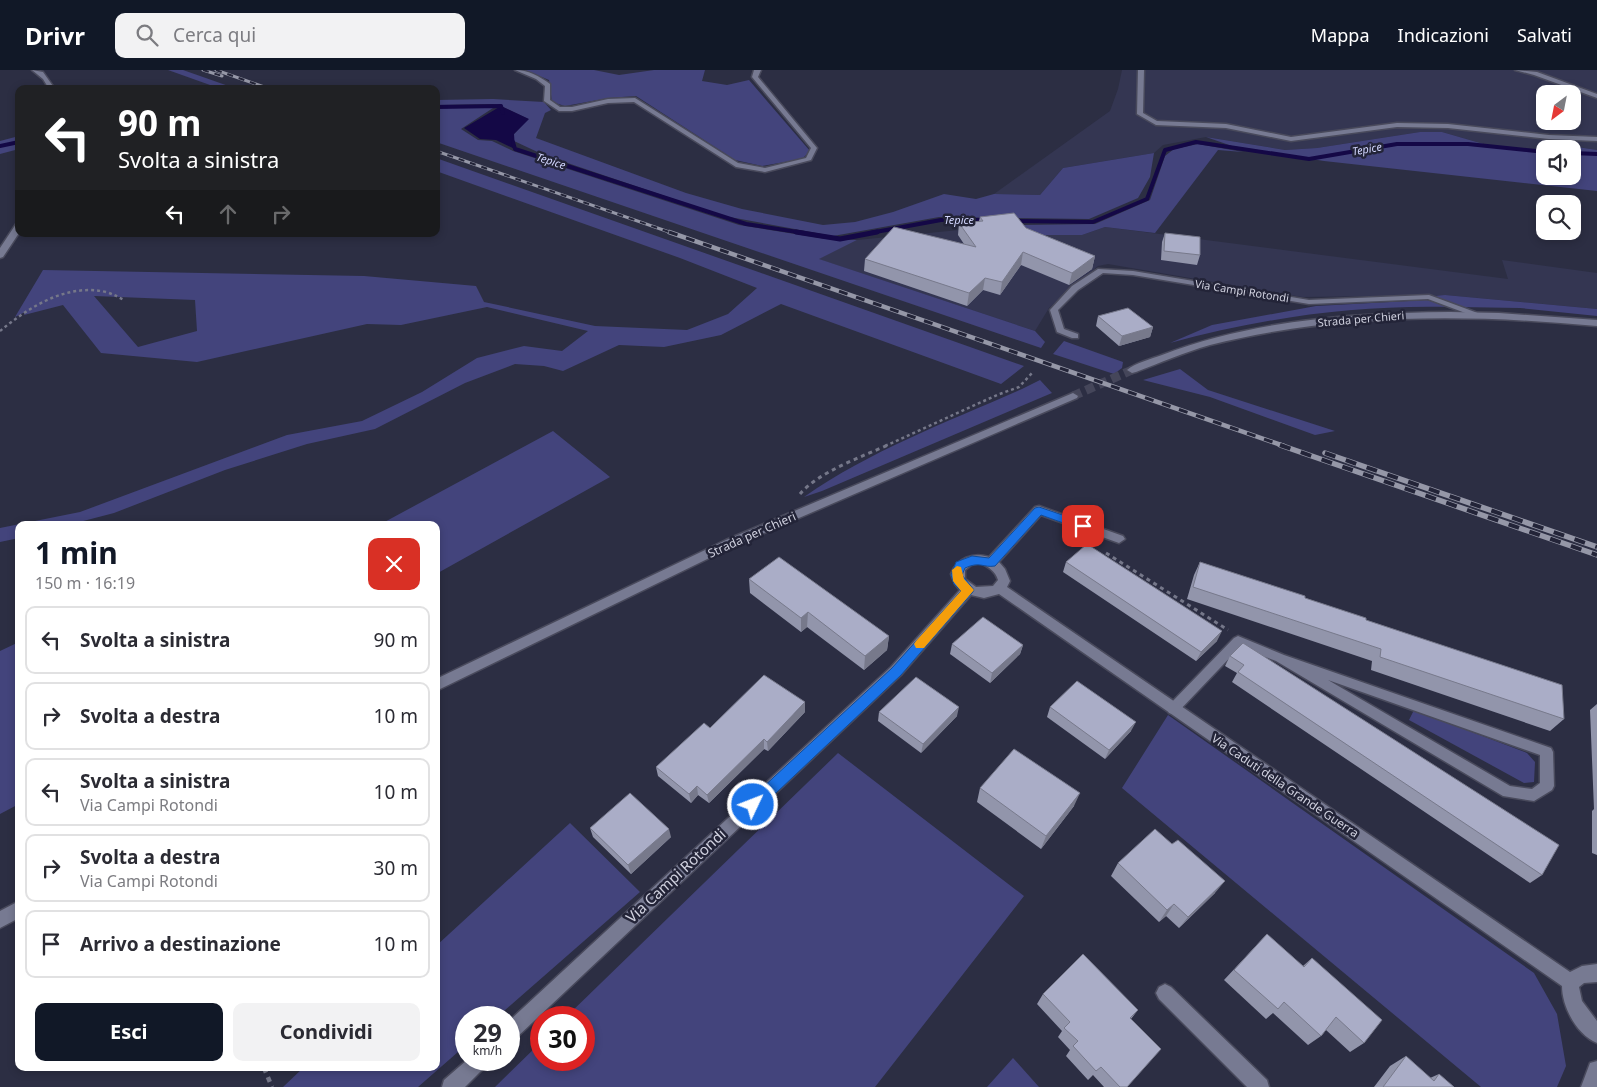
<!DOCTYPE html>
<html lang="it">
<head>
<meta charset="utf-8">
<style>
	body { margin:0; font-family:"Noto Sans",sans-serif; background:#f2f2f3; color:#2b2b33; height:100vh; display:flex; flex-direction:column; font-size:19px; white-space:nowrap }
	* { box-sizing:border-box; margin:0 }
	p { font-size:16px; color:#7c7c81 }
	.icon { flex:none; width:28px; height:28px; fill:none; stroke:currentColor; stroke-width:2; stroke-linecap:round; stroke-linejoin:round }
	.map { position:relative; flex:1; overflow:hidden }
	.panel { position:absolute; left:15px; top:451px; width:425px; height:550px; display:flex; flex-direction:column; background:#fff; border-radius:10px; box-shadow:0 2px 8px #0003 }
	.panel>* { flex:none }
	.top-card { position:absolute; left:15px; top:15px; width:425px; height:152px; border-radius:10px; box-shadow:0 2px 8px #0003; background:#202124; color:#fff; overflow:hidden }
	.needle { width:32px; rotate:212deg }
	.tools { position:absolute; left:1536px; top:15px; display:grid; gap:10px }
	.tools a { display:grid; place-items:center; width:45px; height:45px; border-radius:10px; background:#fff; box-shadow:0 2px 8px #0003; font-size:25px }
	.speed { position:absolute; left:455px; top:936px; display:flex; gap:10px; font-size:25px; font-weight:700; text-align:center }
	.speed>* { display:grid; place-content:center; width:65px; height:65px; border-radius:50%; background:#fff; box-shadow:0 2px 8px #0003; line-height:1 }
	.speed small { font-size:12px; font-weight:400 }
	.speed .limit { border:8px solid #d22; background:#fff; color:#111 }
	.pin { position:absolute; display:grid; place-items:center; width:42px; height:42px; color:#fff; margin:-21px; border-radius:10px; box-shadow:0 2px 8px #0006 }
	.me { position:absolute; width:55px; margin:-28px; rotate:47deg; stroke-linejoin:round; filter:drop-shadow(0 0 4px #0008) }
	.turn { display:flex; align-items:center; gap:18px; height:105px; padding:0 20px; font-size:22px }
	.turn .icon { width:65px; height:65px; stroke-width:2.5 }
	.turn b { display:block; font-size:35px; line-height:42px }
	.lanes { display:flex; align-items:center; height:48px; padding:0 20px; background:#0003; justify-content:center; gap:25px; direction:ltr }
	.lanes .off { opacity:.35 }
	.round { display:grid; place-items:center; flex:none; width:52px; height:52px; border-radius:10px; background:#f2f2f3 }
	.summary { display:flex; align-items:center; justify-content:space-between; height:85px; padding:0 20px }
	h1 { font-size:30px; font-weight:700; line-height:38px; color:#111827 }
	.cta { display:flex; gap:10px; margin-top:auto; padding:10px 20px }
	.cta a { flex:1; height:58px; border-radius:10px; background:#111827; color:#fff; font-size:20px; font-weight:700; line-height:58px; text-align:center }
	.cta a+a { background:#f2f2f3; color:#2b2b33 }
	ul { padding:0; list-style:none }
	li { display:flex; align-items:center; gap:15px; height:68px; margin:0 10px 8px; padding:0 10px; border:2px solid #e1e1e2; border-radius:10px }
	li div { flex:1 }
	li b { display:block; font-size:19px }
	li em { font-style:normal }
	header { display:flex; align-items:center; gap:30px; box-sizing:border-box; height:70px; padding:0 25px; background:#111827; color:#fff }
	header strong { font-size:24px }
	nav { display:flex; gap:28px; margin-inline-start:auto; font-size:18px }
	.search { width:350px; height:45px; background:#f2f2f3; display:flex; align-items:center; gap:12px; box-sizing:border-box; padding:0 18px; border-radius:10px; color:#7c7c81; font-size:19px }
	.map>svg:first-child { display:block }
</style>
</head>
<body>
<header>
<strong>Drivr</strong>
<div class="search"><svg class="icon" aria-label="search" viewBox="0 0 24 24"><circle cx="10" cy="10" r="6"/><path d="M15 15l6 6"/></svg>Cerca qui</div>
<nav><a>Mappa</a><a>Indicazioni</a><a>Salvati</a></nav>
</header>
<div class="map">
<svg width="1597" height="1017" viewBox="0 0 1597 1017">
	<rect width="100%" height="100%" fill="#2c2e43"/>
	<!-- built -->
	<path fill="#343652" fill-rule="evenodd" d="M 1122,0 L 1597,0 L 1597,80 L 1557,74 L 1557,79 L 1545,79 L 1545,81 L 1487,75 L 1442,62 L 1420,62 L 1317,78 L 1285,80 L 1206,67 L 1163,75 L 1154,83 L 1063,98 L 1040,125 L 994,124 L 1110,41 L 1118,19 ZM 1545,24 L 1572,24 L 1572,51 L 1545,51 Z
		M 1010,155 L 1023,155 L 1027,165 L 1082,165 L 1105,157 L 1508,209 L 1502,190 L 1597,203 L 1597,239 L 1445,225 L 1302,227 L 1108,194 L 1098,196 L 1049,238 L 1035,261 L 818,189 L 857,170 Z"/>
	<!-- green -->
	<path fill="#43447c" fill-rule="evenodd" d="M 168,0 L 183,0 L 237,19 L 216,19 L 210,15 Z
		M 525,0 L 594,0 L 619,5 L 654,0 L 705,0 L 702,11 L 727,15 L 749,10 L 810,81 L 802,89 L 762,96 L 735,90 L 636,26 L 609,28 L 565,36 L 552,32 L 549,10 Z
		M 290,15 L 347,16 L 361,19 L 280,18 Z
		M 493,29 L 544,32 L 551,40 L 545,43 L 536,68 L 686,123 L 742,139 L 823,155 L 855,152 L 893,142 L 944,124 L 976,129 L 994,124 L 1040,125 L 1063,98 L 1154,83 L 1150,107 L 1138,128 L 1089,149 L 939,147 L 833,166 L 724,146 L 544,85 L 514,71 L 514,64 L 528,49 L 501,36 L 493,34 L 436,35 L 436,30 Z
		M 436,38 L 493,38 L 461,59 L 478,70 L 492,71 L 513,81 L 739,155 L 826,169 L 857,170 L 819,189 L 1035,261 L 1045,272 L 1041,278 L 436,72 Z
		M 1420,62 L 1442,62 L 1487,75 L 1545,81 L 1545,106 L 1572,106 L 1572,79 L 1557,79 L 1557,74 L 1597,80 L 1597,121 L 1324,91 L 1232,76 L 1206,67 L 1285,80 L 1317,78 Z
		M 19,66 L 19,79 L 0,84 L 0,71 Z
		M 1198,74 L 1243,82 L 1218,80 L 1155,163 L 1105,157 L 1082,165 L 1027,165 L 1023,155 L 1095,154 L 1150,130 L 1165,86 L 1174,79 Z
		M 436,88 L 1024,296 L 1001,314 L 781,234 L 721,265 L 664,277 L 619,275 L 563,301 L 544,296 L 515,294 L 465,313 L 375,359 L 307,374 L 225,400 L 114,443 L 68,455 L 19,455 L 19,468 L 0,472 L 0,458 L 80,442 L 287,365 L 362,351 L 422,322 L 477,288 L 524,276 L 562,281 L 588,261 L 487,237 L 401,255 L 367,254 L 197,292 L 101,283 L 63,235 L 24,245 L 25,242 L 15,247 L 43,200 L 364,206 L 476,216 L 484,232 L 595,256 L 687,260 L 728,244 L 757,218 L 680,188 L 436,101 ZM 94,226 L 195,230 L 197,261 L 138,277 Z
		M 1445,225 L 1597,239 L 1597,246 L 1520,238 L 1459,237 L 1432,226 Z
		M 1427,230 L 1448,237 C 1354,235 1261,248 1170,273 L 1212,255 L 1316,236 Z
		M 1064,271 L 1123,292 L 1122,298 L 1114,304 L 1053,284 Z
		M 1180,299 L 1208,320 L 1335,361 L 1315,365 L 1210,327 L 1143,310 Z
		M 1040,310 L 1052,323 L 822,421 L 804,427 C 871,380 948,352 1022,319 Z
		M 553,361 L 610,407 L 436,504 L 436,455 L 379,455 Z
		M 19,572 L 19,734 L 0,744 L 0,581 Z
		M 1414,640 L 1527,683 L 1535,692 L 1534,712 L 1524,713 L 1409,650 Z
		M 1168,645 L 1534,903 L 1557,944 L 1566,996 L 1557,1017 L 1481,1017 L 1122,718 Z
		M 838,683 L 1024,826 L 875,1017 L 495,1017 L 541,972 L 541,990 L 584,990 L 584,948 L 566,947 Z
		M 570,753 L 640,822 L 497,947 L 466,948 L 466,975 L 418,1017 L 283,1017 L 303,998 L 436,998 L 436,876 Z
		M 1013,988 L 1039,1017 L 987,1017 Z"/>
	<!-- water -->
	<path fill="#140846" d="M 501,36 L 529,49 L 514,64 L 515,79 L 496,70 L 480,69 L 464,58 Z"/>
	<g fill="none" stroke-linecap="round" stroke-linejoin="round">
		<!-- stream-far1 -->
		<path stroke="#140846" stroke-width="4" d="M 436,37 L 501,36 L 503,43
			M 513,72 L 515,79 L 746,154 L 804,163
			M 0,76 L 19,72
			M 1572,83 L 1597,84
			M 1010,151 L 1093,152 L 1147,129 L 1165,80 L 1196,72 L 1309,89 L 1397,74 L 1468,74 L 1545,82
			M 870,163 L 941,150 L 987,150"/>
		<!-- stream -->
		<path stroke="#140846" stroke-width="5" d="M 796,162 L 840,169 L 877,162"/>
		<!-- secondary-tunnel -->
		<path stroke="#45465a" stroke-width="9" stroke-dasharray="9 5" stroke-linecap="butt" d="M 1073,326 L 1132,300"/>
		<defs>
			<path id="service" d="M 515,0 C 528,0 539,6 550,14 L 550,30 L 560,37 L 572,37 L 608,29 L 635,28 L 738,93 L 765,98 L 806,88 L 811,78 L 752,7 L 754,0 L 761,0 L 758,7 L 817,78 L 811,90 L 765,102 L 736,97 L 634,32 L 608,33 L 572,41 L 559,41 L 544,31 L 545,16 L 536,9 Z
				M 1138,0 L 1144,0 L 1143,43 L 1157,51 L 1226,54 L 1291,67 L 1397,53 L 1448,54 L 1549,65 L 1597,67 L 1597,71 L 1549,69 L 1448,58 L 1397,57 L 1291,71 L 1226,58 L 1156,55 L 1137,44 Z
				M 1515,0 L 1537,2 L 1597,24 L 1597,28 L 1534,5 Z
				M 1098,199 L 1133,201 L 1309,230 L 1429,225 L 1483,245 L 1479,248 L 1476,247 L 1428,229 L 1309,234 L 1133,205 L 1103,203 L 1078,220 L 1058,240 L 1064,259 L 1078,264 L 1078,268 L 1072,268 L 1057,262 L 1050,240 L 1072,216 Z
				M 1238,566 L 1284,585 L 1551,678 L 1553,682 L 1554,716 L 1552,720 L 1534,731 L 1503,726 L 1276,591 L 1240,577 L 1177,643 L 1173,644 L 1169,643 L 1167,639 L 1169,635 L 1234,568 ZM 1328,610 L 1540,685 L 1540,713 L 1532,719 L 1510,716 Z"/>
			<path id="minor" d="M 32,0 L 43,2 L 55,19 L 49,19 L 43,9 Z
				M 16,154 L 19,154 L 19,163 L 3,187 L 0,188 L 0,178 Z
				M 1039,436 L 1123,466 L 1125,469 L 1119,473 L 1041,445 L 999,492 L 1005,499 L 1010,511 L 1007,517 L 1570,902 L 1582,896 L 1597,894 L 1597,912 L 1584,913 L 1579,917 L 1582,931 L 1597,951 L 1597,973 C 1577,965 1562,937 1562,916 L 999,524 L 984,528 L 971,525 L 901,605 L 515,969 L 509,972 L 509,951 L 891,597 L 960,520 L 955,514 L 951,504 C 957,488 973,482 989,487 L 1035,437 ZM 980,493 C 989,497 995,501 998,510 L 993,516 L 976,517 L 965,509 L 965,500 L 971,495 Z
				M 1165,914 L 1171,917 L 1267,1010 L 1269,1017 L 1247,1017 L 1159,929 L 1156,923 L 1159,917 Z
				M 467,990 L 489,990 L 486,996 L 465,1017 L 442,1017 L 444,1010 Z
				M 1597,991 L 1597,1017 L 1581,1017 L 1590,993 Z"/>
			<path id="secondary" d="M 1450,242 L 1499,243 L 1597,250 L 1597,256 C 1468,244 1337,243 1210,275 C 1185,282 1160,293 1136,302 L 1132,303 L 1127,300 C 1135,293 1151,289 1162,285 C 1253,250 1353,243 1450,242 Z
				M 1073,323 L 1078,326 L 1077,328 L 734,476 L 436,621 L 436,609 L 726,470 Z
				M 19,831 L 19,848 L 0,858 L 0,841 Z"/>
		</defs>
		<!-- service casing -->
		<use href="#service" stroke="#494a5c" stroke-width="3"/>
		<!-- minor casing -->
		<use href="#minor" stroke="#494a5c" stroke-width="3"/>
		<!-- secondary casing -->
		<use href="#secondary" stroke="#494a5c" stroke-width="3"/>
		<!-- path-far2 -->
		<path stroke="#757789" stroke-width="2.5" stroke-dasharray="3 3" stroke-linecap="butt" d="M 0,261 C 29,237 67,213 106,222 C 113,224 118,227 124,230
			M 885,376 L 997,325 L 1019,317 L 1033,302"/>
		<!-- path-far1 -->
		<path stroke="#757789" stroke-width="3" stroke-dasharray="4 4" stroke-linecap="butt" d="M 800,424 C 817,403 863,386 888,375
			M 1106,483 L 1228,560"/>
		<!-- path -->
		<path stroke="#757789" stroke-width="4.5" stroke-dasharray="5 5" stroke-linecap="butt" d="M 264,998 L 272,1017"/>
		<!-- service -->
		<use href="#service" fill="#777a92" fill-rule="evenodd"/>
		<!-- minor -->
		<use href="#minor" fill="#777a92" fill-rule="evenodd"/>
		<!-- secondary -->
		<use href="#secondary" fill="#777a92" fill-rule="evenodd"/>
		<defs>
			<path id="rail-far2" d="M 203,0 L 222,6
				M 216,0 L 270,19
				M 436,81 L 672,163"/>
			<path id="rail-far1" d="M 669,162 L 1284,376"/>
			<path id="rail" d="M 1280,375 L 1597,485
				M 1325,383 L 1597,477"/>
		</defs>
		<!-- rail-far2 casing -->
		<use href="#rail-far2" stroke="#9597a7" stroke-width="3"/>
		<!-- rail-far1 casing -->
		<use href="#rail-far1" stroke="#9597a7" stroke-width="4.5"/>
		<!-- rail casing -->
		<use href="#rail" stroke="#9597a7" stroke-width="5.5"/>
		<!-- rail-far2 -->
		<use href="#rail-far2" stroke="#232438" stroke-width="2" stroke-dasharray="6" stroke-linecap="butt"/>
		<!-- rail-far1 -->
		<use href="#rail-far1" stroke="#232438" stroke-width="3" stroke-dasharray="9" stroke-linecap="butt"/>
		<!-- rail -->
		<use href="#rail" stroke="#232438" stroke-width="4" stroke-dasharray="11" stroke-linecap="butt"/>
	</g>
	<!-- wall -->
	<path fill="#9295ab" d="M 980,147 L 1026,158 L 1095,186 L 1092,199 L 1069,215 L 1021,195 L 1000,225 L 983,220 L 967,236 L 864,201 L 865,189 L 964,174 L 958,165 L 959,153 L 979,151 Z
		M 1165,163 L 1200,185 L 1197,195 L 1161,190 L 1162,172 Z
		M 1098,246 L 1153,257 L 1150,267 L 1119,276 L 1096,256 Z
		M 1066,492 L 1217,571 L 1196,591 L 1063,502 Z
		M 1200,492 L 1305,528 L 1366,550 L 1564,649 L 1550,661 L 1371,600 L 1372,591 L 1187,529 L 1194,505 Z
		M 749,509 L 889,566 L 887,580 L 864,600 L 807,557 L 801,562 L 750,523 Z
		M 1243,573 L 1542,805 L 1530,813 L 1232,612 L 1237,603 L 1225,596 L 1230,586 Z
		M 952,574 L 1023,575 L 1020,584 L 990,613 L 950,584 Z
		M 1597,634 L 1597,785 L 1592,783 L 1592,741 L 1594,739 L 1590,640 Z
		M 1050,637 L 1131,661 L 1105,689 L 1047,647 Z
		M 805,642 L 768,681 L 764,679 L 709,733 L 698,725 L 691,733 L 658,706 L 656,697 L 710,658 Z
		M 879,642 L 957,646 L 921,683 L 878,651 Z
		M 980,718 L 1074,736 L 1041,779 L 977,732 Z
		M 590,758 L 671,767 L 631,804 L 593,767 Z
		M 1118,793 L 1215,823 L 1179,858 L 1166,846 L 1159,852 L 1111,806 Z
		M 1267,864 L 1303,896 L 1312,888 L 1364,973 L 1350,982 L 1326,960 L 1321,966 L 1308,975 L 1273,943 L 1266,949 L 1224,910 Z
		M 1043,924 L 1138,940 L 1131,949 L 1127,1017 L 1104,1017 L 1093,1005 L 1088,1010 L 1066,986 L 1070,980 L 1058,967 L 1062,961 L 1037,934 Z
		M 1406,986 L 1430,1008 L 1439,1004 L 1454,1017 L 1374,1017 L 1390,996 Z"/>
	<!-- shaded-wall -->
	<path fill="#77798b" d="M 1023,182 L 1021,195 L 1000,225 L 1002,212 Z
		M 1095,186 L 1092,199 L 1069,215 L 1072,203 Z
		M 985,208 L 983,220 L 967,236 L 969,223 Z
		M 1153,257 L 1150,267 L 1119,276 L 1122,266 Z
		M 808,542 L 807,557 L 801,562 L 801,548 Z
		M 1222,561 L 1217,571 L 1196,591 L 1201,582 Z
		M 889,566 L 887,580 L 864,600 L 865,586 Z
		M 1023,575 L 1020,584 L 990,613 L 992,603 Z
		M 805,632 L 805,642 L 768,681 L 767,672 Z
		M 959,637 L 957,646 L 921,683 L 923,674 Z
		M 1136,652 L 1131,661 L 1105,689 L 1109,680 Z
		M 764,669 L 764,679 L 709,733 L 707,725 Z
		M 697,716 L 698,725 L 691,733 L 689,724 Z
		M 1080,723 L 1074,736 L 1041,779 L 1046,766 Z
		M 669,759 L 671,767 L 631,804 L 628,795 Z
		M 1225,811 L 1215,823 L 1179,858 L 1188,847 Z
		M 1174,834 L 1166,846 L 1159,852 L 1167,840 Z"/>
	<!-- building -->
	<path fill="#aaadc7" stroke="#77798b" d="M 1014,143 L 1026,158 L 1095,186 L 1072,203 L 1023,182 L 1002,212 L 985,208 L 969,223 L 865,189 L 894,157 L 976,177 L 959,153 L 983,151 L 980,147 Z
		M 1165,163 L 1200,167 L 1200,185 L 1164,181 Z
		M 1128,238 L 1153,257 L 1122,266 L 1098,246 Z
		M 1087,474 L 1222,561 L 1201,582 L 1066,492 Z
		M 779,487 L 889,566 L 865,586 L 808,542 L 801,548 L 749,509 Z
		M 1200,492 L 1305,526 L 1305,528 L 1366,548 L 1366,550 L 1562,615 L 1564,649 L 1380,587 L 1381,579 L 1193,517 Z
		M 983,547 L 1023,575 L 992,603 L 952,574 Z
		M 1243,573 L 1559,775 L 1542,805 L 1238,602 L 1244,595 L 1230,586 Z
		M 764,605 L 805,632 L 767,672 L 764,669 L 707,725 L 697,716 L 689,724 L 656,697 L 704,653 L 710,658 Z
		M 916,607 L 959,637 L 923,674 L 879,642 Z
		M 1077,611 L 1136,652 L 1109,680 L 1050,637 Z
		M 1014,679 L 1080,723 L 1046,766 L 980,718 Z
		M 630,723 L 669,759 L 628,795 L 590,758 Z
		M 1155,759 L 1172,774 L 1178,770 L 1225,811 L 1188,847 L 1174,834 L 1167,840 L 1118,793 Z
		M 1267,864 L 1304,897 L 1312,888 L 1382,950 L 1364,973 L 1336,947 L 1321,966 L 1284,932 L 1278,939 L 1234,900 Z
		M 1083,884 L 1138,940 L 1130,948 L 1161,979 L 1127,1017 L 1120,1017 L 1101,997 L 1096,1001 L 1073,976 L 1078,971 L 1064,958 L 1070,952 L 1043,924 Z
		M 1406,986 L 1434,1011 L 1439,1004 L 1454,1017 L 1383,1017 Z"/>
	<!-- route -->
	<path fill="#1a73e8" stroke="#114b97" d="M 1039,437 L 1086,453 L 1088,456 L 1083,460 L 1041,445 L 995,496 C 983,498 980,491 965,498 L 962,505 L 974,520 L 972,523 L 901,605 L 758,740 L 753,742 L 748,740 L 746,735 L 748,731 L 892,598 L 961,521 L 954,514 L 951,505 L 956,492 L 972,486 L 989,488 L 1035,438 Z"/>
	<!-- slow -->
	<path fill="#f59e0b" d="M 957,496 L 961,497 L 964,509 L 974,520 L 924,578 L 916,578 L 914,574 L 916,571 L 961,521 L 953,511 L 952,500 Z"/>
	<g text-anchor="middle" stroke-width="5" stroke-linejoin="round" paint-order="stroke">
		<!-- far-water labels -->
		<g font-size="11" font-style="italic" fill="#d2d6fe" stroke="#232438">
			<text transform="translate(1367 79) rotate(-10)" y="4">Tepice</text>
			<text transform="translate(551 91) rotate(18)" y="4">Tepice</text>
			<text x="959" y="154">Tepice</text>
		</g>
		<!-- far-street labels -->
		<g font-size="11" fill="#d0d1df" stroke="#232438">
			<text transform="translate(1242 221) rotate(9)" y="4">Via Campi Rotondi</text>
			<text transform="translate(1361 249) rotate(-5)" y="4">Strada per Chieri</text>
		</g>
		<!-- street labels -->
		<g font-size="12" fill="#d0d1df" stroke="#232438">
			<text transform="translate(752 465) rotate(-24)" y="4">Strada per Chieri</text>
			<text transform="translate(1285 716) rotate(34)" y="4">Via Caduti della Grande Guerra</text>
		</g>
		<!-- near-street labels -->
		<g font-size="15" fill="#d0d1df" stroke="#232438">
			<text transform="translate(676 806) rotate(-43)" y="5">Via Campi Rotondi</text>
		</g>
	</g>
</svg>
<div class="tools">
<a><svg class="needle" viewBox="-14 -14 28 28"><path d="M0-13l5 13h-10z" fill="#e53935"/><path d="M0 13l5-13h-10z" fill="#7c7c81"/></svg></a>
<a><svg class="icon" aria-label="sound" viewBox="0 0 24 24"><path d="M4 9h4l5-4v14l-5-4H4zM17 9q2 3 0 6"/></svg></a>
<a><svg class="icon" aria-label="search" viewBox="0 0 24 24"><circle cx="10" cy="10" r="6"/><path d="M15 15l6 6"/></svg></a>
</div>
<div class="speed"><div>29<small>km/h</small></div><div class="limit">30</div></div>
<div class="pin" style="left:1083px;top:456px;background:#d93025"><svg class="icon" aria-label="arrive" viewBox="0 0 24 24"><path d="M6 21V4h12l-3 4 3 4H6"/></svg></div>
<svg class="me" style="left:753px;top:735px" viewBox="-20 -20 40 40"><circle r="17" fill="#1a73e8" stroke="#fff" stroke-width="3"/><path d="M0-11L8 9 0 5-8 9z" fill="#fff"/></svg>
<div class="top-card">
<div class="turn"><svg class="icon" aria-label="left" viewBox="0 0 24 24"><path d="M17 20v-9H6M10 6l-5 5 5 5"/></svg><div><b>90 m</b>Svolta a sinistra</div></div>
<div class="lanes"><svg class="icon" aria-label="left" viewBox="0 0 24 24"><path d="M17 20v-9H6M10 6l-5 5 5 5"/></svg><svg class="icon off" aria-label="ahead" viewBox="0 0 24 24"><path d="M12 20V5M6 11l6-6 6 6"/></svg><svg class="icon off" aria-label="right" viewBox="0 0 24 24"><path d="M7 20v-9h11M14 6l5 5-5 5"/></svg></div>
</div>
<section class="panel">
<div class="summary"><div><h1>1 min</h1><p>150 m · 16:19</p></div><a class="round" style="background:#d93025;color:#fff"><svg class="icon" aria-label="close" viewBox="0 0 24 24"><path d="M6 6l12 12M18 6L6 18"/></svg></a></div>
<ul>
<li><svg class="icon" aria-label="left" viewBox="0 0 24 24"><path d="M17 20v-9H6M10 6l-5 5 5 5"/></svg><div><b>Svolta a sinistra</b></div><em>90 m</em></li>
<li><svg class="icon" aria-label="right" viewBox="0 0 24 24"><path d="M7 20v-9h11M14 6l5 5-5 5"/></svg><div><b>Svolta a destra</b></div><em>10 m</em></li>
<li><svg class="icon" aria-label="left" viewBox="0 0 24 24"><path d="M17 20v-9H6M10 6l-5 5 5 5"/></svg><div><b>Svolta a sinistra</b><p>Via Campi Rotondi</p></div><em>10 m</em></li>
<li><svg class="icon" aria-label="right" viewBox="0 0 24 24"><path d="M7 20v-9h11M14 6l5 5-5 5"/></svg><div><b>Svolta a destra</b><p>Via Campi Rotondi</p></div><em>30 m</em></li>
<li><svg class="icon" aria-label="arrive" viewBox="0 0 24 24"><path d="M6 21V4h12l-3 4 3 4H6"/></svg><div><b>Arrivo a destinazione</b></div><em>10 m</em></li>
</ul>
<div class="cta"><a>Esci</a><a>Condividi</a></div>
</section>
</div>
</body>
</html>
